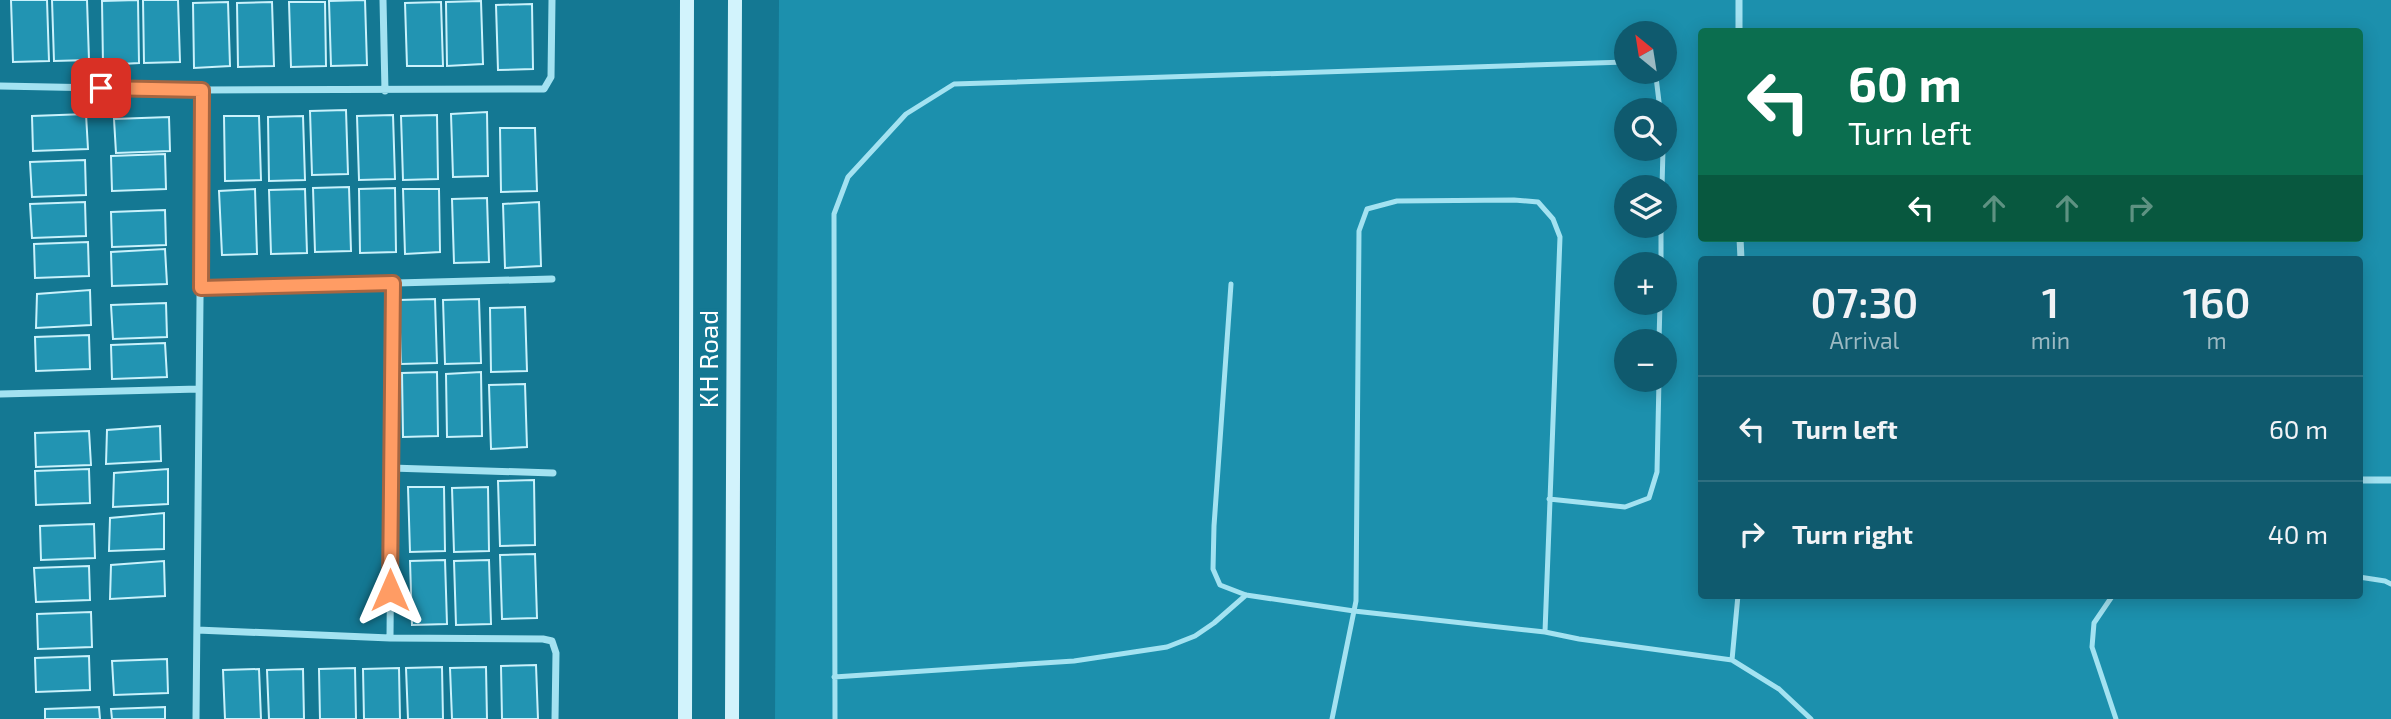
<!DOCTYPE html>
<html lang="en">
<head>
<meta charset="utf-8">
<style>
	body { margin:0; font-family:"Exo 2",sans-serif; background:#1d6376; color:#f1f3f6; height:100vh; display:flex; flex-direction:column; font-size:26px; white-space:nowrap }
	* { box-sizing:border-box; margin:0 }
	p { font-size:23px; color:#9bb9c2 }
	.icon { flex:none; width:38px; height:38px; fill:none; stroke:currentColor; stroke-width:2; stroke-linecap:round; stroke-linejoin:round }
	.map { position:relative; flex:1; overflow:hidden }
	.details { position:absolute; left:1698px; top:256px; width:665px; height:343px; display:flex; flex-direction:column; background:#0f5a6e; border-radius:7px; box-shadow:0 4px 18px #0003 }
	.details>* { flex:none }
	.top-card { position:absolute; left:1698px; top:28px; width:665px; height:214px; border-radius:7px; box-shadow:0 4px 18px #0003; background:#0b6e4f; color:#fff; overflow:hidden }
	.needle { width:46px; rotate:330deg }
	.fabs { position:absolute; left:1614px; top:21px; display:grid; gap:14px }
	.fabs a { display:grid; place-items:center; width:63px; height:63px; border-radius:50%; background:#0f5a6e; box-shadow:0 4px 18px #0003; font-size:35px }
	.pin { position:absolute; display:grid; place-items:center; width:60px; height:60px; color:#fff; margin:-30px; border-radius:14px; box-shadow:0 4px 10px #0006 }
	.me { position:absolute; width:77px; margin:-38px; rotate:0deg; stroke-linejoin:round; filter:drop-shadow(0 0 5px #0008) }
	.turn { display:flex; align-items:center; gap:24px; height:147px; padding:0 35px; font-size:32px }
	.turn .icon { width:91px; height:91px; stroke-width:2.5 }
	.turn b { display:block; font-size:49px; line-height:60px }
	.lanes { display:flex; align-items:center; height:66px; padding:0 35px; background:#0003; justify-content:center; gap:35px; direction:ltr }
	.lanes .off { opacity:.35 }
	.eta { display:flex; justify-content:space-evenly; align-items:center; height:119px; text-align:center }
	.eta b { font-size:42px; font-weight:600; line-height:49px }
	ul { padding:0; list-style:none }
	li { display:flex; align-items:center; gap:21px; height:105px; padding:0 35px; border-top:2px solid #2f6f81 }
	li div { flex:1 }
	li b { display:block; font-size:26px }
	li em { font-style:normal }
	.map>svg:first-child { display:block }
</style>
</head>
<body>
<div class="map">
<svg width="2391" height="719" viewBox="0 0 2391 719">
	<rect width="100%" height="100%" fill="#147893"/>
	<!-- green -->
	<path fill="#1c90ad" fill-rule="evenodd" d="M 779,0 L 2391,0 L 2391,719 L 775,719 ZM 1701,32 L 2359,32 L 2359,238 L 1701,238 ZM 1626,33 L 1664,33 L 1664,72 L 1626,72 ZM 1626,110 L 1664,110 L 1664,149 L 1626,149 ZM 1626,187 L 1664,187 L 1664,226 L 1626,226 ZM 1701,259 L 2359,259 L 2359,595 L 1701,595 ZM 1626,264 L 1664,264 L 1664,303 L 1626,303 ZM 1626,341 L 1664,341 L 1664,380 L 1626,380 Z"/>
	<!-- building -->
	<path fill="#2294b2" stroke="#caf2fc" stroke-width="2" d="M 11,0 L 47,0 L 49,61 L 13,62 Z
		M 52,0 L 87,0 L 89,60 L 54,61 Z
		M 138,0 L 139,63 L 103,65 L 102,1 Z
		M 143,0 L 178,0 L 180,62 L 144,63 Z
		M 365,0 L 367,65 L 331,66 L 329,1 Z
		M 481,1 L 483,64 L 447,66 L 446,2 Z
		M 228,2 L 230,66 L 194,68 L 193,3 Z
		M 272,2 L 274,66 L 238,67 L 237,3 Z
		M 289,2 L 325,2 L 326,66 L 291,67 Z
		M 441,2 L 443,66 L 407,66 L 405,3 Z
		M 532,4 L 533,69 L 498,70 L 496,5 Z
		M 346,110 L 348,174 L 312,175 L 310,111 Z
		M 487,112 L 488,176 L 453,177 L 451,114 Z
		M 86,114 L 88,149 L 33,151 L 32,116 Z
		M 393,115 L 395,179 L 359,180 L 357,116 Z
		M 437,115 L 438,179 L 403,180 L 401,116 Z
		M 224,116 L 259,116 L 261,180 L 225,181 Z
		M 303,116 L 305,180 L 269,181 L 268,117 Z
		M 169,117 L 170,151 L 116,153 L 114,119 Z
		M 500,128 L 535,128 L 537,191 L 501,192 Z
		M 165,154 L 166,189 L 112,191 L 111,156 Z
		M 85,160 L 86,195 L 32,197 L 30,162 Z
		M 349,187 L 351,251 L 315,252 L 313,188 Z
		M 395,188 L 396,252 L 360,253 L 359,189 Z
		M 255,189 L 257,254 L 222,255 L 219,191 Z
		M 305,189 L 307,253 L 271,254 L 269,190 Z
		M 403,189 L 439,189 L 440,252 L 405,254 Z
		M 487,198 L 489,262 L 454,263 L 452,199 Z
		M 85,202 L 86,236 L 32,238 L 30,204 Z
		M 539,202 L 541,266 L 505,268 L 503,204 Z
		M 165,210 L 166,245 L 112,247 L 111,212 Z
		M 88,242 L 89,276 L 35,278 L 34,244 Z
		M 165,249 L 167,284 L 112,286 L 111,252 Z
		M 90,290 L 91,325 L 36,328 L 37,294 Z
		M 435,299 L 437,363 L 401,364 L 399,300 Z
		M 479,299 L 481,363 L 445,364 L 443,300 Z
		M 166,303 L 167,337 L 113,339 L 111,305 Z
		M 525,307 L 527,371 L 491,372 L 490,308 Z
		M 89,335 L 90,369 L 36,371 L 35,337 Z
		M 165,343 L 167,377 L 112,379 L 111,345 Z
		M 437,372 L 438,436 L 403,437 L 402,373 Z
		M 481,372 L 482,436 L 447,437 L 446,374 Z
		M 525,384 L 527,447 L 491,449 L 489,385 Z
		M 160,426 L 161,461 L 106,464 L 107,430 Z
		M 89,431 L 91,465 L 36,467 L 35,433 Z
		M 89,469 L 90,503 L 36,505 L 35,471 Z
		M 168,469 L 168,504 L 113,507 L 114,473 Z
		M 534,480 L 535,545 L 500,546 L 498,481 Z
		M 408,487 L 444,487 L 445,551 L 410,552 Z
		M 488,487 L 489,551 L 454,552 L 452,488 Z
		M 164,513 L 164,549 L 109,551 L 110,518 Z
		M 94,524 L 95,558 L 41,560 L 40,526 Z
		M 535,554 L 537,618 L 502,619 L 500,555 Z
		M 445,560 L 447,624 L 412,625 L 410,561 Z
		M 489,560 L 491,624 L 456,625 L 454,561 Z
		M 164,561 L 165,596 L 110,599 L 111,565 Z
		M 89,566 L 90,600 L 36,602 L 34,568 Z
		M 91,612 L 92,647 L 38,649 L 37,614 Z
		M 89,656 L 90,690 L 36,692 L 35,658 Z
		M 167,659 L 168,693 L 114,695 L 112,661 Z
		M 536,665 L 538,719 L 502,719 L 501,666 Z
		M 442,667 L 443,719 L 408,719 L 406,668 Z
		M 486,667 L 487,719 L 452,719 L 450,668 Z
		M 355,668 L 356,719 L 320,719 L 319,669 Z
		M 399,668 L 400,719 L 364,719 L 363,669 Z
		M 259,669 L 261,719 L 225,719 L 223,670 Z
		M 303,669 L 304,719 L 269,719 L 267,670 Z
		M 99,707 L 100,719 L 45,719 L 45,709 Z
		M 165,707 L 165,719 L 112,719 L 111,709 Z"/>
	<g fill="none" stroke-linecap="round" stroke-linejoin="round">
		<!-- lane -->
		<path stroke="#a3e2f1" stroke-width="5" d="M 1646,72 L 1656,77 L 1660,110
			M 1662,187 L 1663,149
			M 1661,264 L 1661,226
			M 1231,284 L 1214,526 L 1213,569 L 1220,585 L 1246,595 L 1354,611 L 1545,632
			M 1659,341 L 1660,303
			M 1549,499 L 1625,507 L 1649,498 L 1657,472 L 1659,380
			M 2359,577 L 2385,581 L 2391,584
			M 2113,595 L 2094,623 L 2092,647 L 2116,719
			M 1732,660 L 1779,689 L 1811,719
			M 834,677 L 1074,661 L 1167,647 L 1195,636 L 1214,623 L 1246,595
			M 835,719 L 834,214 L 848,177 L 906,114 L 954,84 L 1626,62
			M 1332,719 L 1356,601 L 1359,231 L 1367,209 L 1397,201 L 1514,200 L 1538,202 L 1553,219 L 1560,237 L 1545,632 L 1579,639 L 1732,660 L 1738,595"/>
		<!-- street -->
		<path stroke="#a3e2f1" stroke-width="7" d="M 383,0 L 385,91
			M 1739,0 L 1739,32
			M 0,86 L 202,90 L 544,89 L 551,77 L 552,0
			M 1740,238 L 1741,259
			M 201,288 L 552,279
			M 0,394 L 199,389
			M 391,468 L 553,473
			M 2359,480 L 2391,480
			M 197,630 L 390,638 L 543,639 L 552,641 L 556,653 L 555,719
			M 390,638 L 393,283
			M 196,719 L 202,90"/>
		<!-- secondary -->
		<path stroke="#d2f3fc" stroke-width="14" d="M 685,719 L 687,0
			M 732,719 L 735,0"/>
	</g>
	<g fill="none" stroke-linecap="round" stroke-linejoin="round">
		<defs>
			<path id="route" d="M 101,88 L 202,90 L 201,288 L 393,283 L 390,590"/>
		</defs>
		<!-- route casing -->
		<use href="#route" stroke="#a66541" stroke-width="18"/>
		<!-- route -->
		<use href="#route" stroke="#ff9c64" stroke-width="12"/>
	</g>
	<g text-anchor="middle" stroke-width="7" stroke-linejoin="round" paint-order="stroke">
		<!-- street labels -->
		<g font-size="26" fill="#fff" stroke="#147893">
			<text transform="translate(709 359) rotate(-90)" y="9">KH Road</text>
		</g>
	</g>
</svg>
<div class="fabs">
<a><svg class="needle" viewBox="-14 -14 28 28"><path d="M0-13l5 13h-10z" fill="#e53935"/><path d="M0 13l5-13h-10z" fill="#9bb9c2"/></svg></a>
<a><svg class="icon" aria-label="search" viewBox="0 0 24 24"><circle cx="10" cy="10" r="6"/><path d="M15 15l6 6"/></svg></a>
<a><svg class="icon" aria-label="layers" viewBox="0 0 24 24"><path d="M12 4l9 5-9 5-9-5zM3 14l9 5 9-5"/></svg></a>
<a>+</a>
<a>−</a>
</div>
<div class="pin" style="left:101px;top:88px;background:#d93025"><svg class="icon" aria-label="arrive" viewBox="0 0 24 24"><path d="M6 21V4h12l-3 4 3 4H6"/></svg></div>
<svg class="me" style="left:390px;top:590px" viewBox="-20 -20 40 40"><path d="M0-17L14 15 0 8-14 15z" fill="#ff9c64" stroke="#fff" stroke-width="4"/></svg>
<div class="top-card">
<div class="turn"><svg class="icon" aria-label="left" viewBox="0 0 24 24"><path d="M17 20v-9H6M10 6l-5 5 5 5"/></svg><div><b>60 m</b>Turn left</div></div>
<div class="lanes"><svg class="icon" aria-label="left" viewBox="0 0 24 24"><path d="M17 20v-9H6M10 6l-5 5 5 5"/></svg><svg class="icon off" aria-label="ahead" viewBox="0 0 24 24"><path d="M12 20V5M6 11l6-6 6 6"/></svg><svg class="icon off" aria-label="ahead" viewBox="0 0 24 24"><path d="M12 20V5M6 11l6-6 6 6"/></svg><svg class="icon off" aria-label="right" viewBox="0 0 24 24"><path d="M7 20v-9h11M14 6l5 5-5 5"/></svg></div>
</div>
<section class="details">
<div class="eta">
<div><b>07:30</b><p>Arrival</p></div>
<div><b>1</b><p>min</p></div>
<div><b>160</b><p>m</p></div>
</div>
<ul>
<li><svg class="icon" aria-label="left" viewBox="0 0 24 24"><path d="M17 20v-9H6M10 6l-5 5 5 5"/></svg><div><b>Turn left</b></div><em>60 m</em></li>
<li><svg class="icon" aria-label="right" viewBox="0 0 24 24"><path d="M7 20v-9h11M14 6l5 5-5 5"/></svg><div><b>Turn right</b></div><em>40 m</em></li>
</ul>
</section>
</div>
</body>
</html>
